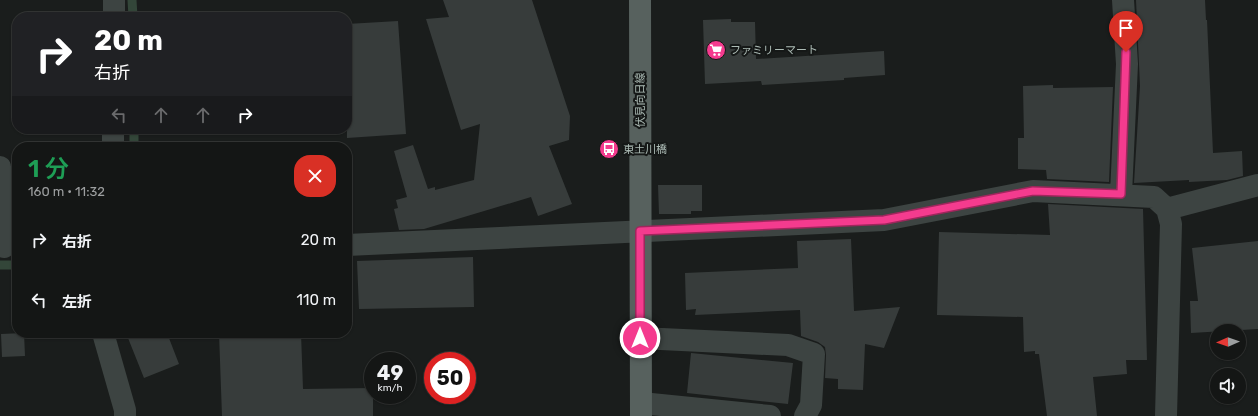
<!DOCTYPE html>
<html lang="ja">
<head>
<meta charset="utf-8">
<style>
	body { margin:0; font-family:Rubik,"Noto Sans JP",sans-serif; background:#212322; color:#f1f3f6; height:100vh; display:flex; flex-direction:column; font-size:15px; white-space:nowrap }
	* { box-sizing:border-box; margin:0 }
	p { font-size:13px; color:#9d9fa0 }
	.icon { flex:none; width:22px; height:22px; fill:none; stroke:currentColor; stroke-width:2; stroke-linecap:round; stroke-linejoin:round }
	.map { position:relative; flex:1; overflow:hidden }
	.drawer { position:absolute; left:12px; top:142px; width:340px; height:196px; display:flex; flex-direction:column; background:#141615; border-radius:16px; box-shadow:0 1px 3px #0004,0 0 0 1px #333534 }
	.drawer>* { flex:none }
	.hud { position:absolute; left:12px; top:12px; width:340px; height:122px; border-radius:16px; box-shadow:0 1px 3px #0004,0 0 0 1px #333534; background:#202124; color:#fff; overflow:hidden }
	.needle { width:26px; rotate:268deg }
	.buttons { position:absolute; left:1210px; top:324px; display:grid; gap:8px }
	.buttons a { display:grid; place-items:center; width:36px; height:36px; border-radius:50%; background:#141615; box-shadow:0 1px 3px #0004,0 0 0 1px #333534; font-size:20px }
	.speed { position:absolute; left:364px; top:352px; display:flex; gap:8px; font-size:20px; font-weight:700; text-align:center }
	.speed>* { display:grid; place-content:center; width:52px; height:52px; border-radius:50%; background:#141615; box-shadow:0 1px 3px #0004,0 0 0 1px #333534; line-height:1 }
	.speed small { font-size:10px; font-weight:400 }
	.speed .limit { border:6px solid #d22; background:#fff; color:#111 }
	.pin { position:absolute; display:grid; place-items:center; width:34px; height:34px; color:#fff; margin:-41px -17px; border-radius:50% 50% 50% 0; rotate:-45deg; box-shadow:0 0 4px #0007 }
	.pin .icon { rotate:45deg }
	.me { position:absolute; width:44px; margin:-22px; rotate:0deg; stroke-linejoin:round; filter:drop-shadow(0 0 3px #0008) }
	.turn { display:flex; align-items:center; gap:14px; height:84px; padding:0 16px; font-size:18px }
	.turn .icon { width:52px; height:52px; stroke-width:2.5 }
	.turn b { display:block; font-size:28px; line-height:34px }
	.lanes { display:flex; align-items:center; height:38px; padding:0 16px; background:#0003; justify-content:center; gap:20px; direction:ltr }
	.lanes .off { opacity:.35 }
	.round { display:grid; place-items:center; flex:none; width:42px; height:42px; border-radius:16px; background:#212322 }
	.head { display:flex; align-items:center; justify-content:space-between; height:68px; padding:0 16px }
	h1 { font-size:24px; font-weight:600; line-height:30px; color:#1e9e55 }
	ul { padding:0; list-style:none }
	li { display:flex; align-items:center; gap:12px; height:60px; padding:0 16px }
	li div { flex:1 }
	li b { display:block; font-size:15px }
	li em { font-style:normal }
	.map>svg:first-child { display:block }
</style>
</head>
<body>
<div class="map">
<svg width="1258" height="416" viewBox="0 0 1258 416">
	<rect width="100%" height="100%" fill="#1a1d1c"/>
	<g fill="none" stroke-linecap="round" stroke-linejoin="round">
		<!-- stream -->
		<path stroke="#334639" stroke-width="9" d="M 132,0 L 133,17
			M 134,129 L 134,147
			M 0,265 L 17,265"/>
	</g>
	<!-- building -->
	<path fill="#373c3b" d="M 443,0 L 532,0 L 570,116 L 569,140 L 549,146 L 572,204 L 538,216 L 531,197 L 424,229 L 399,230 L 394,209 L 398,208 L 396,200 L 407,197 L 394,151 L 413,145 L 428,189 L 435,187 L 435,190 L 474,180 L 480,124 L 461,130 L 426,19 L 449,17 Z
		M 1136,0 L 1205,0 L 1206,20 L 1207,20 L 1213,153 L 1242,151 L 1243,176 L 1227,180 L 1189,182 L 1189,180 L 1134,183 L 1140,86 Z
		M 731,19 L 731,22 L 755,22 L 756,59 L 884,51 L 885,75 L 844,78 L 844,80 L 762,85 L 761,81 L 705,84 L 703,20 Z
		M 398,21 L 406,134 L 347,138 L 347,24 Z
		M 1053,85 L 1053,88 L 1113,87 L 1109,182 L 1047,179 L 1046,170 L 1018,169 L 1018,138 L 1024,138 L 1023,86 Z
		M 658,185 L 702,185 L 702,211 L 691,211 L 691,214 L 659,214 Z
		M 1048,204 L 1143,209 L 1147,360 L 1126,360 L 1127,374 L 1093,377 L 1097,416 L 1047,416 L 1039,354 L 1035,354 L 1035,351 L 1024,352 L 1023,317 L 937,315 L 939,232 L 1050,235 Z
		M 851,239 L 854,311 L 900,307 L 884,348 L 865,344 L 863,390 L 838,389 L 838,379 L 825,378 L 826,355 L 825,347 L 818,342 L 801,336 L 800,310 L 695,315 L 696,309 L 686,310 L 685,273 L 798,268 L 797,241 Z
		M 1258,241 L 1258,329 L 1191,333 L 1190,301 L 1198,301 L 1192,248 Z
		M 473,257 L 474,307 L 359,309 L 357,261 Z
		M 24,333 L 25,356 L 2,357 L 1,334 Z
		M 126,333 L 167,333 L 179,364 L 144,378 Z
		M 219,333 L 301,333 L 303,389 L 373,388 L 373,416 L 222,416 Z
		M 691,353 L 793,363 L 788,404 L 687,393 Z"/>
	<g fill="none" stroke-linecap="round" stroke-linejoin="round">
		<!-- minor -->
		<path stroke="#3d4442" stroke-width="22" d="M 114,17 L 114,0
			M 113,147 L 113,129
			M 0,167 L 4,247
			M 1121,194 L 1127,64 L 1123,0
			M 1167,209 L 1258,185
			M 347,245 L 884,220 L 1033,191 L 1154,197 L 1167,209 L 1171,224 L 1166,416
			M 103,333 L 125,410 L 125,416
			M 640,338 L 788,345 L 814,354 L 811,405 L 805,416
			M 641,403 L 770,416"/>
		<!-- major -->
		<path stroke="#57615e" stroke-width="22" d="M 640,0 L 641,416"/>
	</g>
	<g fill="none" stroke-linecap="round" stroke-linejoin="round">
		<defs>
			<path id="route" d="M 640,338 L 640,231 L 884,220 L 1033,191 L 1121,194 L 1126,52"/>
		</defs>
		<!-- route casing -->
		<use href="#route" stroke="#9f265c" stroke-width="10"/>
		<!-- route -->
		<use href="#route" stroke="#f43b8e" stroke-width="7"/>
	</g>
	<!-- icons -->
	<defs>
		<symbol id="supermarket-disc" viewBox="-11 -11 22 22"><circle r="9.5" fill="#f43b8e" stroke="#151817"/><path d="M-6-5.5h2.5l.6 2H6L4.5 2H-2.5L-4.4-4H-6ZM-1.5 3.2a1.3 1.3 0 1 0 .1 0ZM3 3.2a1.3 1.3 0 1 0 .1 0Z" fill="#fff"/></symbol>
		<symbol id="bus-disc" viewBox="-11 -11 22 22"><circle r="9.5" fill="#f43b8e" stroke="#151817"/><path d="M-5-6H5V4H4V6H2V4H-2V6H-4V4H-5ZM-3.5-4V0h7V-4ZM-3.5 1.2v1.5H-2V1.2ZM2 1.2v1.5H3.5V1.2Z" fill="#fff"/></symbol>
	</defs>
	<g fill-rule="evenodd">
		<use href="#supermarket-disc" x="705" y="39" width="22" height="22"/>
		<use href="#bus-disc" x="598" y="138" width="22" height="22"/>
	</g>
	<g text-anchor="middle" stroke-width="4" stroke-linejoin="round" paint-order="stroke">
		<!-- poi labels -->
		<g font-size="11" fill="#adbcb6" stroke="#151817" text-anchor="start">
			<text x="730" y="54">ファミリーマート</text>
			<text x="623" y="153">東土川橋</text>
		</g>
		<!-- street labels -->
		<g font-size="11" fill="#adbcb6" stroke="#151817">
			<text transform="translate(640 100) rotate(-90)" y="4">伏見向日線</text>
		</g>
	</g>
</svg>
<div class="buttons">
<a><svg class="needle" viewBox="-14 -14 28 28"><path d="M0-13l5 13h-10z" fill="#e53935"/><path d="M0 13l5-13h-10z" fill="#9d9fa0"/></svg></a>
<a><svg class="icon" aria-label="sound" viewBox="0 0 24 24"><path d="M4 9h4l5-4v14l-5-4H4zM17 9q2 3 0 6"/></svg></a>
</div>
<div class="speed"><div>49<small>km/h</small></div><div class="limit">50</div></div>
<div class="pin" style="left:1126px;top:52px;background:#d93025"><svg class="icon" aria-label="arrive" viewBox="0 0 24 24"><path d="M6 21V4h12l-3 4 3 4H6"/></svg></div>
<svg class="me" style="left:640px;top:338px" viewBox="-20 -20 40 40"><circle r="17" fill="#f43b8e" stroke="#fff" stroke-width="3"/><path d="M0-11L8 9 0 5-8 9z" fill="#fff"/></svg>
<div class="hud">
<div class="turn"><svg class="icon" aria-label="right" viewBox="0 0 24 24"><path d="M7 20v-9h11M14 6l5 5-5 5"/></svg><div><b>20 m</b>右折</div></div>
<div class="lanes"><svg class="icon off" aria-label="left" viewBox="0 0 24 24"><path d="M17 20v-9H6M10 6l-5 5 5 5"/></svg><svg class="icon off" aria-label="ahead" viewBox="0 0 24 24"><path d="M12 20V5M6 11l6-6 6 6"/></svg><svg class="icon off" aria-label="ahead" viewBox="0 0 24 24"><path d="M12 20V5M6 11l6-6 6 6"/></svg><svg class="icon" aria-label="right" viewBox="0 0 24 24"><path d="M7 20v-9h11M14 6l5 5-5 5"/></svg></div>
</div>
<section class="drawer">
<div class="head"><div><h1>1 分</h1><p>160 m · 11:32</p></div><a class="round" style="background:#d93025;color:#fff"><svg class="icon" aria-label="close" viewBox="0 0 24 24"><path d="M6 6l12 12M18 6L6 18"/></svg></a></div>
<ul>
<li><svg class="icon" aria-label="right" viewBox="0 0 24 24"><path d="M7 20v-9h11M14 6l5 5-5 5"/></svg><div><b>右折</b></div><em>20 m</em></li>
<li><svg class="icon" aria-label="left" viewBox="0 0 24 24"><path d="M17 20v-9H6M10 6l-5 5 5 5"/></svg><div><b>左折</b></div><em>110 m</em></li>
</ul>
</section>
</div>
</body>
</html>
